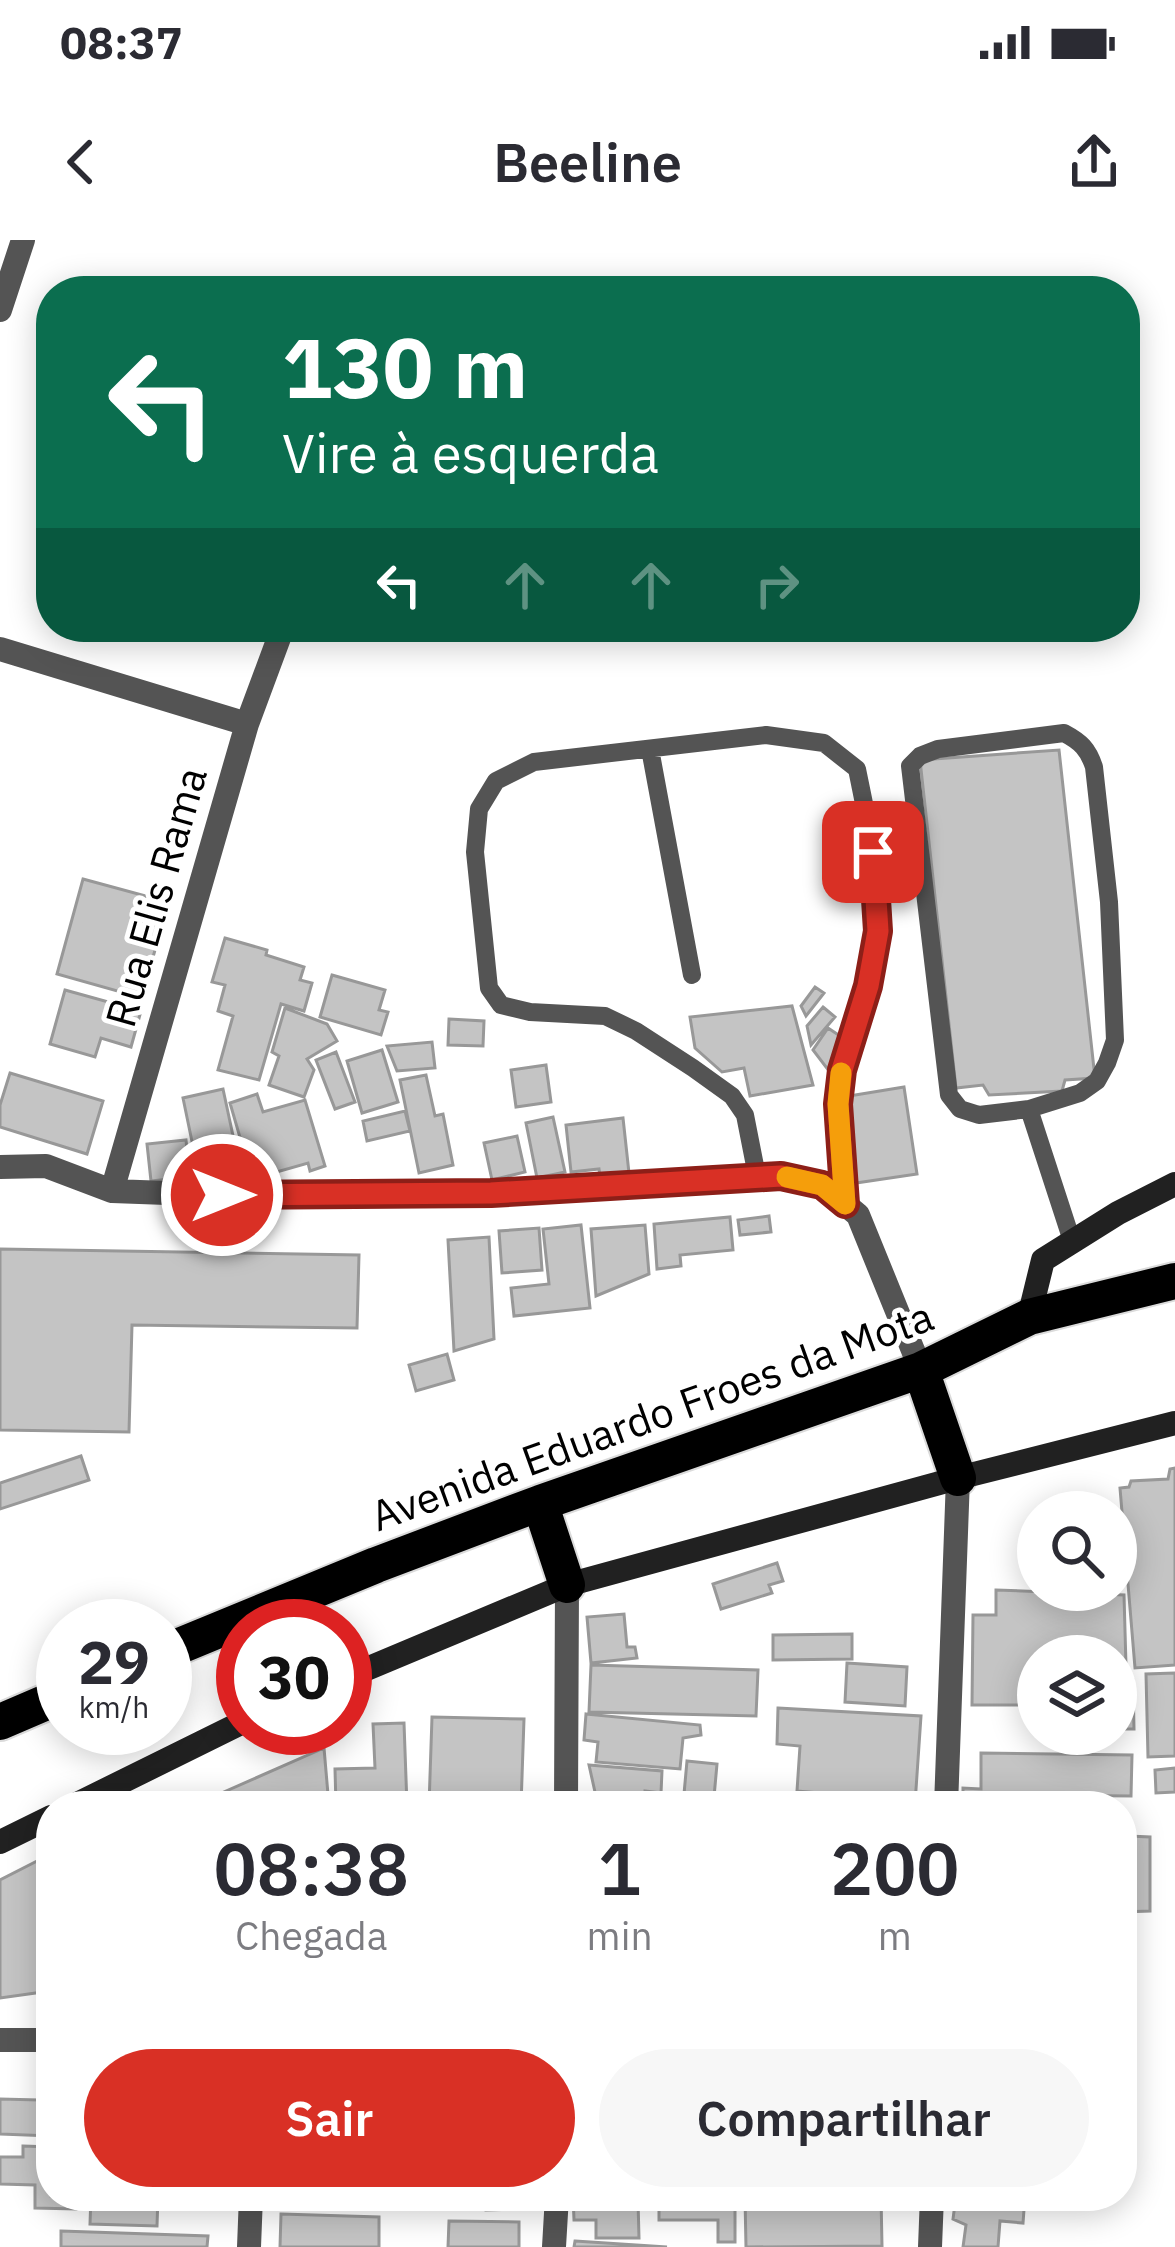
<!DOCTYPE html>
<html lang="pt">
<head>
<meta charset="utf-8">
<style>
	body { margin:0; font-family:"IBM Plex Sans",sans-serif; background:#f7f7f7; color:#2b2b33; height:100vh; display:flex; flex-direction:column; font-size:45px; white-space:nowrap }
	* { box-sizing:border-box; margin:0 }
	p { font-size:39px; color:#7c7c81 }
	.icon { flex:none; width:66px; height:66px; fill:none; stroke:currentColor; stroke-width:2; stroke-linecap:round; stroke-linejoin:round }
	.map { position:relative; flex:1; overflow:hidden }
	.panel { position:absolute; left:36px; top:1551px; width:1101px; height:420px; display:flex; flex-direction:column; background:#fff; border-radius:48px; box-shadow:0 6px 30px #0003 }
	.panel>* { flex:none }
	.hud { position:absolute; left:36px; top:36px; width:1104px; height:366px; border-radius:48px; box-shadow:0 6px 30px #0003; background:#0b6e4f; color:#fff; overflow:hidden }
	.fabs { position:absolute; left:1017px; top:1251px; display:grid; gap:24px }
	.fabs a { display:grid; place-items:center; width:120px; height:120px; border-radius:50%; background:#fff; box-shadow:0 6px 30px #0003; font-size:60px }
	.speed { position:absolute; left:36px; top:1359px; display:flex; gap:24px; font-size:60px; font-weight:700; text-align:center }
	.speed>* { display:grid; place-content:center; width:156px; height:156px; border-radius:50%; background:#fff; box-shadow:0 6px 30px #0003; line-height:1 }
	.speed small { font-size:30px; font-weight:400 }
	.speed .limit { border:18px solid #d22; background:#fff; color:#111 }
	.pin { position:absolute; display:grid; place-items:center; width:102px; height:102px; color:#fff; margin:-51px; border-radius:24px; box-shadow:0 6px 18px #0006 }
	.me { position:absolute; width:132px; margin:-66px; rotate:90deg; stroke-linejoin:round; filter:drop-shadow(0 0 9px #0008) }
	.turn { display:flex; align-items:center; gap:42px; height:252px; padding:0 48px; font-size:54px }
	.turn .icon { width:156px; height:156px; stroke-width:2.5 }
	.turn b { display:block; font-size:84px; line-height:102px }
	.lanes { display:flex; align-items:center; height:114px; padding:0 48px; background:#0003; justify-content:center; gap:60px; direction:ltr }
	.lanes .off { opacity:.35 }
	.eta { display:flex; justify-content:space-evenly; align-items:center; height:204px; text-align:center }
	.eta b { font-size:72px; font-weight:600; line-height:84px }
	.primary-button { display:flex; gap:24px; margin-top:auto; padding:24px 48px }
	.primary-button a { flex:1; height:138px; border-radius:72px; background:#d93025; color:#fff; font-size:48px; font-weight:600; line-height:138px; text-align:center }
	.primary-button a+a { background:#f7f7f7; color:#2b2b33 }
	.status { display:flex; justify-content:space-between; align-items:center; height:84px; padding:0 60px; background:#fff; direction:ltr }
	.status svg { height:33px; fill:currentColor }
	header { display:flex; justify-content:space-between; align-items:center; height:156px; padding:0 48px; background:#fff; font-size:54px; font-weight:600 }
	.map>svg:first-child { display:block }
</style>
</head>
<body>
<div class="status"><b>08:37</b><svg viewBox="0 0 49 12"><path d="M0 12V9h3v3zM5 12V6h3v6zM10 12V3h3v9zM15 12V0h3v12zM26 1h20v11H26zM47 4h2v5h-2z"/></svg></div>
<header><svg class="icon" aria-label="back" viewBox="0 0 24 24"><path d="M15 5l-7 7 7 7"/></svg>Beeline<svg class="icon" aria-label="share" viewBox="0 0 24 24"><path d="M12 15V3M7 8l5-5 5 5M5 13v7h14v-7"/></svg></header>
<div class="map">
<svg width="1175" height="2007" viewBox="0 0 1175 2007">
	<rect width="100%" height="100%" fill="#fff"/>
	<!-- building -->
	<path fill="#c4c4c4" stroke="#989898" stroke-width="3" d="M 1059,510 L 1095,838 L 1065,840 L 1062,851 L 989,855 L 983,845 L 956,848 L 920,520 Z
		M 83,639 L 168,662 L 142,758 L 57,734 Z
		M 225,698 L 267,710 L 266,715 L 304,727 L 300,740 L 312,743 L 304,771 L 281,764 L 259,840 L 218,830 L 233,776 L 218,771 L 225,745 L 212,742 Z
		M 332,735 L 385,750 L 379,770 L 388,772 L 381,795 L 320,777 Z
		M 815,747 L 824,753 L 806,776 L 801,766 Z
		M 65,750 L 141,771 L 131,807 L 101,798 L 95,817 L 50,804 Z
		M 792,766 L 813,845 L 750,856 L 744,828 L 722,832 L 695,808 L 690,777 Z
		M 823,767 L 835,777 L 811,805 L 807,786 Z
		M 285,768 L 327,784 L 337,801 L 307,819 L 314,830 L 304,857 L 269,845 L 279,816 L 272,812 Z
		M 449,779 L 484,781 L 483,806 L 448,805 Z
		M 828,788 L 849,802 L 829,831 L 813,810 Z
		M 432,802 L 435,828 L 397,831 L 387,806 Z
		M 382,810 L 398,862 L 362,873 L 347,821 Z
		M 336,812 L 355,862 L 335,869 L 316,820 Z
		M 546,825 L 551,862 L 516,867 L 511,830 Z
		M 10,833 L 103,861 L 87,914 L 0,887 L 0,865 Z
		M 426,835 L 435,876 L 443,874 L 453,925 L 419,933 L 400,840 Z
		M 904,847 L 917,934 L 856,943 L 843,857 Z
		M 223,849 L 241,933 L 222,937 L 218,917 L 196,921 L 183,858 Z
		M 257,854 L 263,872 L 305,860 L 325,926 L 310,931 L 308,923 L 252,939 L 230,863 Z
		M 405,871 L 410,891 L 367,901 L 363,881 Z
		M 553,877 L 565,932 L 537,938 L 526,883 Z
		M 623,878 L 629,933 L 600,936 L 599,929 L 571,932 L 566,885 Z
		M 517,896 L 525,932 L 492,940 L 484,903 Z
		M 186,900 L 190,937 L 151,941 L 147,904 Z
		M 769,976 L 771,992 L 740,995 L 738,980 Z
		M 730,977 L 733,1010 L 680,1015 L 681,1026 L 657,1029 L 654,984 Z
		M 581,985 L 590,1068 L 514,1076 L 511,1048 L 549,1044 L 543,989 Z
		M 645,985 L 649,1034 L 596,1056 L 591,989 Z
		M 539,988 L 542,1030 L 502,1033 L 499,991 Z
		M 489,997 L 494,1099 L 454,1111 L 448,1000 Z
		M 0,1009 L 359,1015 L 357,1088 L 132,1085 L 129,1192 L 0,1190 Z
		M 447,1114 L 454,1140 L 416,1151 L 409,1125 Z
		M 81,1216 L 89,1240 L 0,1269 L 0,1243 Z
		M 1175,1228 L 1175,1425 L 1135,1428 L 1120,1248 L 1129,1247 L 1131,1241 L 1168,1239 L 1170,1229 Z
		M 777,1323 L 783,1341 L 769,1345 L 772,1353 L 721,1369 L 713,1344 Z
		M 996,1350 L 1124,1355 L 1126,1426 L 1116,1426 L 1116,1416 L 1038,1416 L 1038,1465 L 972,1465 L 973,1375 L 996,1375 Z
		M 624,1374 L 627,1407 L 635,1407 L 637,1418 L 591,1423 L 587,1377 Z
		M 852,1394 L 852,1419 L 773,1420 L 773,1395 Z
		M 847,1423 L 907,1427 L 905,1466 L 845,1462 Z
		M 591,1425 L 758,1430 L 756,1476 L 589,1472 Z
		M 1175,1433 L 1175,1516 L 1148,1517 L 1146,1434 Z
		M 1133,1440 L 1134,1489 L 1116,1489 L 1116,1441 Z
		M 778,1468 L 921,1476 L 915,1564 L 877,1561 L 876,1566 L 820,1566 L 821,1553 L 797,1551 L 800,1506 L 777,1504 Z
		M 586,1474 L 700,1485 L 701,1495 L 683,1498 L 680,1529 L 596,1522 L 598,1502 L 584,1500 Z
		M 432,1477 L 524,1479 L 521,1566 L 429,1566 Z
		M 404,1483 L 407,1566 L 336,1566 L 335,1529 L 375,1528 L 373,1484 Z
		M 324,1508 L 329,1566 L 192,1566 Z
		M 981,1513 L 1132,1515 L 1131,1556 L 1031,1555 L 1031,1566 L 963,1566 L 963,1548 L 981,1549 Z
		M 687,1521 L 717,1524 L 714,1557 L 684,1554 Z
		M 589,1525 L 662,1531 L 661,1553 L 645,1551 L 644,1566 L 594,1566 L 595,1552 Z
		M 1175,1528 L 1175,1552 L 1156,1553 L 1155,1530 Z
		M 1128,1596 L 1150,1597 L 1150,1671 L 1122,1672 L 1122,1624 L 1127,1624 Z
		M 43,1618 L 51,1678 L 51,1757 L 50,1751 L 0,1758 L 0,1640 Z
		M 40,1838 L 51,1838 L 51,1896 L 0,1894 L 0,1859 L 39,1860 Z
		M 23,1906 L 51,1907 L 51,1956 L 77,1956 L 76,1969 L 35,1968 L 35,1945 L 0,1944 L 0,1917 L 23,1917 Z
		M 91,1956 L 158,1956 L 157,1986 L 90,1984 Z
		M 280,1956 L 360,1956 L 360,1965 L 280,1966 Z
		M 378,1956 L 395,1956 L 395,1969 L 377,1969 Z
		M 485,1956 L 519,1956 L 519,1969 L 486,1970 Z
		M 573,1956 L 657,1956 L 657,1961 L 638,1960 L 639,1998 L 596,1998 L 596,1980 L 574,1980 Z
		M 659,1956 L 735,1956 L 735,2002 L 718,2002 L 718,1980 L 659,1980 Z
		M 881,1956 L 882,2006 L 746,2007 L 745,1957 Z
		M 956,1956 L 1025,1956 L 1023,1983 L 1000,1981 L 998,2007 L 963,2007 L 966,1985 L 953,1979 Z
		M 281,1974 L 379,1977 L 379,2007 L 280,2007 Z
		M 449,1981 L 519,1982 L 519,2007 L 448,2007 Z
		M 61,1991 L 208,1996 L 207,2007 L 61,2007 Z
		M 575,2001 L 667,2007 L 574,2007 Z"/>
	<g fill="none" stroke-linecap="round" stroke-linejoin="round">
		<defs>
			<path id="highway" d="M 921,1130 L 958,1238
				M 540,1263 L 567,1345
				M 165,1412 L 376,1325 L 540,1263 L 921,1130 L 1029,1077 L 1175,1041
				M 0,1482 L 63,1455"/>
		</defs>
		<!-- highway casing -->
		<use href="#highway" stroke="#dbdbdb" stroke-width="40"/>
		<!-- lane -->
		<path stroke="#545454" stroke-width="18" d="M 1064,493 C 1081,502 1088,509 1094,527 L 1109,662 L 1115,800 L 1107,823 L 1097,841 L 1080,853 L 1029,869 L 979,875 L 960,869 L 949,855 L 910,526 L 920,516 L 938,509 Z
			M 650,509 L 692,735
			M 1029,869 L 1072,1001
			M 757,936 L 745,875 L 732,856 L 693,828 L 636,791 L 605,776 L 530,772 L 501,765 L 489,748 L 475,612 L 479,569 L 496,541 L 534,522 L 766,495 L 824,503 L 857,529 C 867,579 882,642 877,693 C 873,740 853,782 843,827 C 832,871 842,920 845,965"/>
		<!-- street -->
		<path stroke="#545454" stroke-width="24" d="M 0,70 L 23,0
			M 0,409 L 247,484
			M 0,927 L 46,926 L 112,951 L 222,955 L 491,953 L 780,936 L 822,945 L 858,975 L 921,1130
			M 112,951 L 247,484 L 283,387
			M 566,1566 L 567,1345
			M 946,1566 L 958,1238
			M 0,1800 L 51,1800
			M 249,2007 L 251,1956
			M 554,2007 L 557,1956
			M 930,2007 L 932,1956"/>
		<!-- secondary -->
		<path stroke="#212121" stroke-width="24" d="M 1029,1077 L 1043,1020 L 1118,973 L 1175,944
			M 345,1438 L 567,1345 L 958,1238 L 1175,1183
			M 73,1566 L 243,1482
			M 0,1602 L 51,1577"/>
		<!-- highway -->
		<use href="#highway" stroke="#000" stroke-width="36"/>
	</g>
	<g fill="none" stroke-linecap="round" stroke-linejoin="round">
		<defs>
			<path id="route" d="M 222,955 L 491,953 L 781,936 L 822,945 L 845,964 L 838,864 L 842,830 L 868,746 L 878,691 L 873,612"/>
		</defs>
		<!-- route casing -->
		<use href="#route" stroke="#8d1f18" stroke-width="30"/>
		<!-- route -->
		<use href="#route" stroke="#d93025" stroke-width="21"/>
		<!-- slow -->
		<path stroke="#f59e0b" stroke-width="21" d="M 787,937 L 822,945 L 845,964 L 838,864 L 841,833"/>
	</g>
	<g text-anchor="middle" stroke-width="10" stroke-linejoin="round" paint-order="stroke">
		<!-- street labels -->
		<g font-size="42" fill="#000" stroke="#fff">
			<text transform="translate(156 657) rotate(-74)" y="15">Rua Elis Rama</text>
			<text transform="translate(652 1176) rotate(-20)" y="15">Avenida Eduardo Froes da Mota</text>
		</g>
	</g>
</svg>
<div class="fabs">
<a><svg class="icon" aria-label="search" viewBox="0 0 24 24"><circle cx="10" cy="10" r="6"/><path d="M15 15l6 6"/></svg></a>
<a><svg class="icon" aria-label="layers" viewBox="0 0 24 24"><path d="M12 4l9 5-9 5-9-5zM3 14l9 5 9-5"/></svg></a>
</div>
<div class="speed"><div>29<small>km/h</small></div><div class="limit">30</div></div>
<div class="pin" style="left:873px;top:612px;background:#d93025"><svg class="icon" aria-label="arrive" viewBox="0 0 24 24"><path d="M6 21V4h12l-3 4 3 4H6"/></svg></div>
<svg class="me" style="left:222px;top:955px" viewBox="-20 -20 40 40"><circle r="17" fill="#d93025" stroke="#fff" stroke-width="3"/><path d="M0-11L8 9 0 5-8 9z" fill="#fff"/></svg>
<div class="hud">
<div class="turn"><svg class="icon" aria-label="left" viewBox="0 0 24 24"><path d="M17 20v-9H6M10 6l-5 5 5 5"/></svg><div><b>130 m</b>Vire à esquerda</div></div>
<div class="lanes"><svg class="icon" aria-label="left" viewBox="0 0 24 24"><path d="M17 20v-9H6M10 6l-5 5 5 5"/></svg><svg class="icon off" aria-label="ahead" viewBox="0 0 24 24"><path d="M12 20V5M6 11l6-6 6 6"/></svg><svg class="icon off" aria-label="ahead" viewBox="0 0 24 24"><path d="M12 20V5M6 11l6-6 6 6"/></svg><svg class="icon off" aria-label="right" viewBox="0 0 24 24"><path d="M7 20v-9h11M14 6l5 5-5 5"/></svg></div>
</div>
<section class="panel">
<div class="eta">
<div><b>08:38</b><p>Chegada</p></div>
<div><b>1</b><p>min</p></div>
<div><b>200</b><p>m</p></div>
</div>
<div class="primary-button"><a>Sair</a><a>Compartilhar</a></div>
</section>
</div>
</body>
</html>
